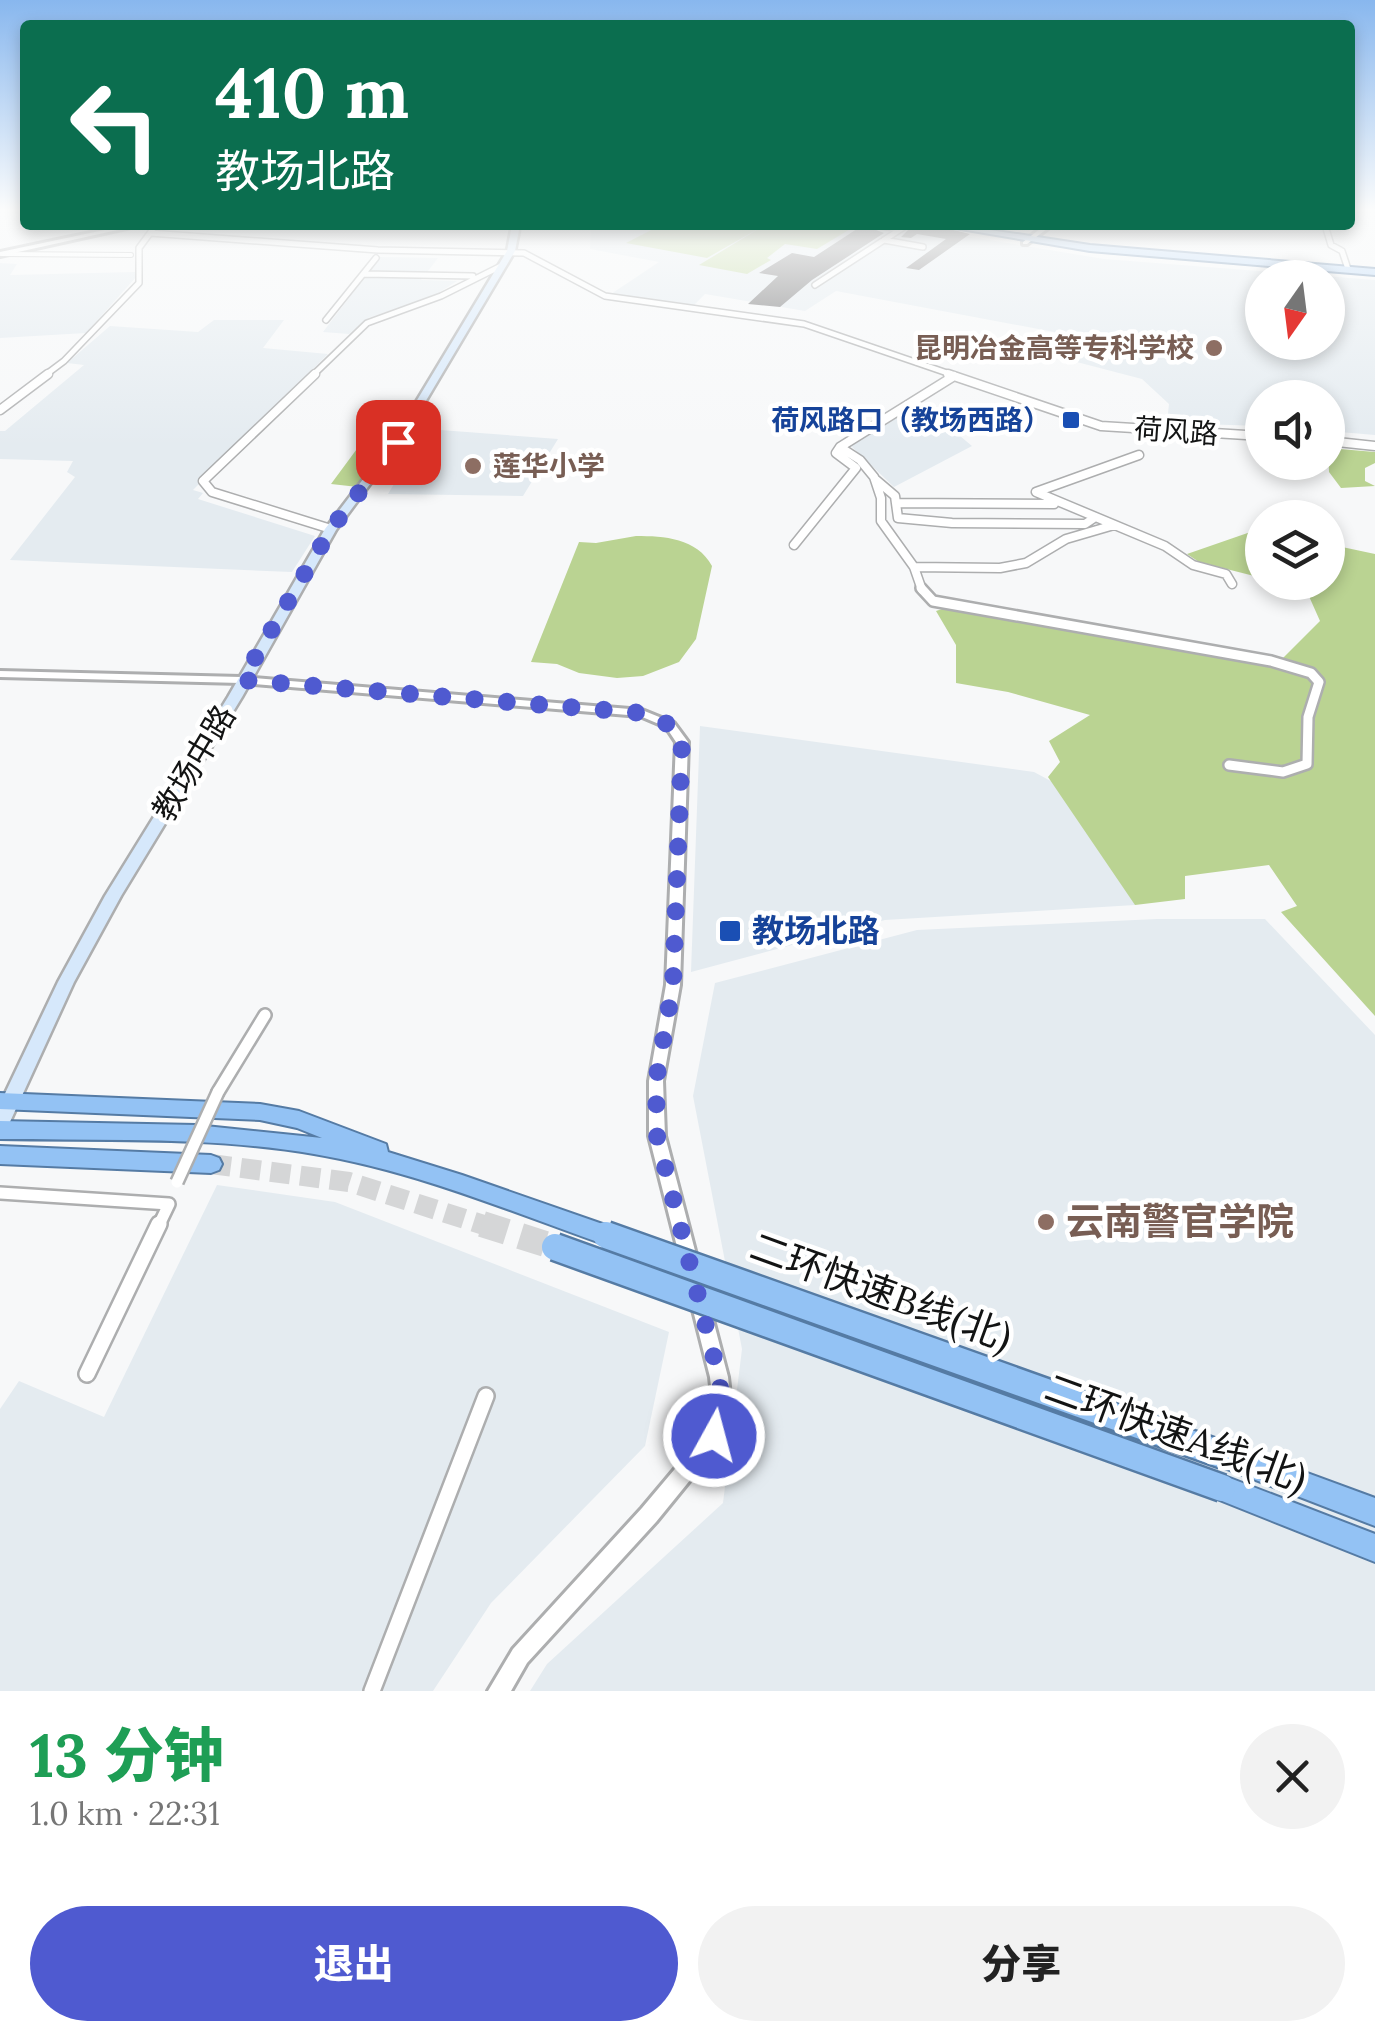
<!DOCTYPE html>
<html lang="zh">
<head>
<meta charset="utf-8">
<style>
	body { margin:0; font-family:Lora,"Noto Sans SC",serif; background:#f2f2f2; color:#222; height:100vh; display:flex; flex-direction:column; font-size:38px; white-space:nowrap }
	* { box-sizing:border-box; margin:0 }
	p { font-size:32px; color:#767676 }
	.icon { flex:none; width:55px; height:55px; fill:none; stroke:currentColor; stroke-width:2; stroke-linecap:round; stroke-linejoin:round }
	.map { position:relative; height:1691px; overflow:hidden }
	.side { display:flex; flex-direction:column; background:#fff; flex:1 }
	.side>* { flex:none }
	.hud { position:absolute; left:20px; top:20px; width:1335px; height:210px; border-radius:10px; box-shadow:0 5px 15px #0003; background:#0b6e4f; color:#fff; overflow:hidden }
	.needle { width:65px; rotate:194deg }
	.buttons { position:absolute; left:1245px; top:260px; display:grid; gap:20px }
	.buttons a { display:grid; place-items:center; width:100px; height:100px; border-radius:50%; background:#fff; box-shadow:0 5px 15px #0003; font-size:50px }
	.pin { position:absolute; display:grid; place-items:center; width:85px; height:85px; color:#fff; margin:-42px; border-radius:20px; box-shadow:0 5px 15px #0006 }
	.me { position:absolute; width:110px; margin:-55px; rotate:7deg; stroke-linejoin:round; filter:drop-shadow(0 0 8px #0008) }
	.turn { display:flex; align-items:center; gap:35px; height:210px; padding:0 30px; font-size:45px }
	.turn .icon { width:130px; height:130px; stroke-width:2.5 }
	.turn b { display:block; font-size:70px; line-height:85px }
	.round { display:grid; place-items:center; flex:none; width:105px; height:105px; border-radius:52px; background:#f2f2f2 }
	.summary { display:flex; align-items:center; justify-content:space-between; height:170px; padding:0 30px }
	h1 { font-size:60px; font-weight:800; line-height:75px; color:#1e9e55 }
	.cta { display:flex; gap:20px; margin-top:auto; padding:20px 30px }
	.cta a { flex:1; height:115px; border-radius:60px; background:#4f5ad0; color:#fff; font-size:40px; font-weight:800; line-height:115px; text-align:center }
	.cta a+a { background:#f2f2f2; color:#222 }
	.map>svg:first-child { display:block }
</style>
</head>
<body>
<div class="map">
<svg width="1375" height="1691" viewBox="0 0 1375 1691">
	<rect width="100%" height="100%" fill="#f7f8f9"/>
	<!-- built -->
	<path fill="#e4ebf0" fill-rule="evenodd" d="M 591,225 L 899,225 L 1104,259 L 1375,280 L 1375,435 L 1328,431 L 1328,398 L 1262,398 L 1262,426 L 1167,423 L 1169,404 L 1142,379 L 1046,354 L 1070,335 L 836,291 L 805,311 L 705,294 L 694,305 L 611,294 L 659,262 L 590,249 ZM 1262,278 L 1328,278 L 1328,342 L 1262,342 Z
		M 380,257 L 438,258 L 421,280 L 457,281 L 432,297 L 368,318 L 349,334 L 323,332 Z
		M 0,263 L 17,264 L 10,275 L 135,272 L 137,276 L 86,333 L 0,338 Z
		M 214,320 L 284,320 L 263,348 L 328,354 L 193,490 L 203,493 L 198,499 L 315,536 L 292,572 L 10,560 L 75,477 L 67,472 L 73,461 L 0,459 L 0,431 L 5,431 L 84,365 L 67,363 L 110,326 L 198,332 Z
		M 911,409 L 958,423 L 954,431 L 972,446 L 894,487 L 851,446 Z
		M 427,429 L 558,439 L 523,496 L 388,494 Z
		M 700,726 L 1034,772 L 1114,815 L 1135,905 L 885,920 L 691,972 Z
		M 1157,919 L 1265,919 L 1375,1035 L 1375,1691 L 530,1691 L 547,1664 L 723,1503 L 742,1349 L 693,1096 L 715,983 L 917,930 Z
		M 217,1185 L 335,1202 L 669,1332 L 645,1446 L 491,1603 L 433,1691 L 0,1691 L 0,1409 L 19,1381 L 104,1417 Z"/>
	<!-- green -->
	<path fill="#bad392" d="M 661,225 L 819,225 L 819,226 L 857,225 L 817,249 L 785,244 L 767,258 L 771,260 L 747,274 L 699,265 L 765,225 L 707,258 L 626,243 Z
		M 379,419 L 405,421 L 358,487 L 331,484 Z
		M 1328,448 L 1375,452 L 1375,463 L 1365,468 L 1365,481 L 1375,486 L 1341,488 L 1329,472 Z
		M 1262,528 L 1262,578 L 1199,562 L 1187,554 Z
		M 636,536 C 664,536 697,538 712,566 L 696,639 L 679,662 L 643,676 L 617,678 L 579,673 L 557,664 L 531,662 L 579,542 L 596,543 Z
		M 1328,544 L 1375,554 L 1375,1016 L 1281,912 L 1297,906 L 1269,865 L 1185,876 L 1185,899 L 1135,905 L 1048,777 L 1060,762 L 1049,741 L 1090,715 L 1008,692 L 956,683 L 956,645 L 936,611 L 945,608 L 1002,616 L 1275,666 L 1320,621 L 1308,594 L 1276,583 L 1328,582 Z"/>
	<!-- building -->
	<path fill="#6a696a" d="M 863,225 L 884,233 L 812,280 L 780,307 L 748,304 L 778,276 L 759,273 L 792,253 L 814,257 Z
		M 913,225 L 933,225 L 970,234 L 919,270 L 906,268 L 946,239 L 917,234 L 911,238 L 901,237 Z"/>
	<g fill="none" stroke-linecap="round" stroke-linejoin="round">
		<!-- trunk-tunnel-far1 -->
		<path stroke="#d5d6d7" stroke-width="20" stroke-dasharray="20 10" stroke-linecap="butt" d="M 211,1164 L 349,1182 L 490,1227"/>
		<!-- trunk-tunnel -->
		<path stroke="#d5d6d7" stroke-width="26" stroke-dasharray="26 14" stroke-linecap="butt" d="M 482,1224 L 555,1247"/>
		<defs>
			<path id="pedestrian" d="M 2,254 L 131,255"/>
			<path id="minor-far4" d="M 875,225 L 899,229
				M 1325,225 L 1331,245 L 1342,251 L 1348,269
				M 150,233 L 378,250 L 524,253 L 605,296 L 804,324 L 956,376
				M 884,240 L 923,247
				M 364,274 L 473,276
				M 815,285 L 907,225
				M 326,320 L 376,258
				M 44,376 L 64,361 L 139,283 L 139,248 L 156,225
				M 312,376 L 367,323 L 441,296 L 503,265"/>
			<path id="minor-far3" d="M 315,374 L 203,481 L 212,492 L 331,529
				M 948,374 L 1101,426 L 1262,436
				M 0,410 L 48,374
				M 1328,441 L 1375,446
				M 840,447 L 860,460 L 874,477 L 881,498 L 881,521 L 914,567 L 922,590
				M 840,447 L 954,376
				M 1139,455 L 1036,492 L 1165,546 L 1193,565 L 1226,574 L 1232,584
				M 875,479 L 895,496 L 898,518 L 952,523 L 1085,524 L 1094,518
				M 897,503 L 1054,504
				M 794,545 L 856,468 L 836,453 L 840,447
				M 914,567 L 1000,568 L 1026,563 L 1066,539 L 1114,525"/>
			<path id="minor-far2" d="M 921,588 L 933,601 L 1271,661 L 1311,673 L 1319,682 L 1308,717 L 1307,764 L 1283,772 L 1229,765"/>
			<path id="minor-far1" d="M 218,1092 L 265,1015
				M 0,1193 L 169,1204 L 158,1227"/>
			<path id="minor" d="M 87,1374 L 159,1224
				M 372,1691 L 486,1396"/>
			<path id="tertiary" d="M 128,225 L 140,225 L 0,256 L 0,252 Z
				M 1045,225 L 1052,225 L 1027,244 L 1023,244 L 1023,242 Z
				M 0,671 L 241,677 L 642,710 L 674,723 L 688,742 L 680,985 L 663,1081 L 665,1136 L 728,1377 L 731,1405 L 721,1442 L 656,1522 L 527,1663 L 511,1691 L 488,1691 L 513,1649 L 642,1508 L 706,1432 L 713,1405 L 710,1377 L 649,1136 L 649,1081 L 666,985 L 676,742 L 666,727 L 640,716 L 241,683 L 0,677 Z"/>
			<path id="secondary" d="M 512,225 L 520,225 L 515,251 L 402,441 L 336,530 L 242,697 L 121,896 L 74,982 L 9,1124 L 7,1129 L 0,1131 L 0,1104 L 58,982 L 105,896 L 228,697 L 325,529 L 393,440 L 507,251 Z"/>
			<path id="primary" d="M 937,225 L 957,225 L 1090,245 L 1375,269 L 1375,275 L 1090,251 Z"/>
			<path id="trunk" d="M 0,1093 L 260,1104 L 299,1111 L 386,1144 L 388,1152 L 462,1175 L 614,1228 L 618,1235 L 614,1242 L 606,1245 C 510,1211 415,1171 314,1154 C 210,1136 104,1141 0,1139 L 0,1121 L 196,1125 L 322,1138 L 297,1128 L 260,1120 L 0,1109 Z
				M 0,1146 L 211,1155 L 219,1158 L 222,1164 L 219,1170 L 211,1173 L 0,1164 Z
				M 1223,1442 L 1375,1498 L 1375,1526 L 1214,1464 L 1210,1455 L 1214,1446 Z
				M 1222,1475 L 1375,1534 L 1375,1562 L 1212,1497 L 1209,1488 L 1212,1479 Z"/>
		</defs>
		<!-- pedestrian casing -->
		<use href="#pedestrian" stroke="#adaeaf" stroke-width="6"/>
		<!-- minor-far4 casing -->
		<use href="#minor-far4" stroke="#adaeaf" stroke-width="8"/>
		<!-- minor-far3 casing -->
		<use href="#minor-far3" stroke="#adaeaf" stroke-width="11"/>
		<!-- minor-far2 casing -->
		<use href="#minor-far2" stroke="#adaeaf" stroke-width="14"/>
		<!-- minor-far1 casing -->
		<use href="#minor-far1" stroke="#adaeaf" stroke-width="16"/>
		<!-- minor casing -->
		<use href="#minor" stroke="#adaeaf" stroke-width="20"/>
		<!-- tertiary casing -->
		<use href="#tertiary" stroke="#adaeaf" stroke-width="6"/>
		<!-- secondary casing -->
		<use href="#secondary" stroke="#adaeaf" stroke-width="5"/>
		<!-- primary casing -->
		<use href="#primary" stroke="#557ba4" stroke-width="4"/>
		<!-- trunk casing -->
		<use href="#trunk" stroke="#557ba4" stroke-width="4"/>
		<!-- pedestrian -->
		<use href="#pedestrian" stroke="#fff" stroke-width="4"/>
		<!-- minor-far4 -->
		<use href="#minor-far4" stroke="#fff" stroke-width="5"/>
		<!-- minor-far3 -->
		<use href="#minor-far3" stroke="#fff" stroke-width="8"/>
		<!-- minor-far2 -->
		<use href="#minor-far2" stroke="#fff" stroke-width="9"/>
		<!-- minor-far1 -->
		<use href="#minor-far1" stroke="#fff" stroke-width="11"/>
		<!-- minor -->
		<use href="#minor" stroke="#fff" stroke-width="15"/>
		<!-- tertiary -->
		<use href="#tertiary" fill="#fff" fill-rule="evenodd"/>
		<!-- secondary -->
		<use href="#secondary" fill="#d6e8fb" fill-rule="evenodd"/>
		<!-- primary -->
		<use href="#primary" fill="#aed1f7" fill-rule="evenodd"/>
		<!-- trunk -->
		<use href="#trunk" fill="#93c2f4" fill-rule="evenodd"/>
		<defs>
			<path id="minor-bridge" d="M 177,1182 L 218,1092"/>
			<path id="trunk-bridge" d="M 606,1235 L 1223,1455
				M 555,1247 L 1222,1488"/>
		</defs>
		<!-- minor-bridge casing -->
		<use href="#minor-bridge" stroke="#adaeaf" stroke-width="16" stroke-linecap="butt"/>
		<!-- trunk-bridge casing -->
		<use href="#trunk-bridge" stroke="#557ba4" stroke-width="31" stroke-linecap="butt"/>
		<!-- minor-bridge -->
		<use href="#minor-bridge" stroke="#fff" stroke-width="11"/>
		<!-- trunk-bridge -->
		<use href="#trunk-bridge" stroke="#93c2f4" stroke-width="26"/>
	</g>
	<!-- sky -->
	<linearGradient id="sky" x2="0" y2="1"><stop stop-color="#88b7ee"/><stop offset="0.47" stop-color="#fbfcfc"/><stop offset="1" stop-color="#fbfcfc" stop-opacity="0"/></linearGradient>
	<rect width="1375" height="446" fill="url(#sky)"/>
	<g fill="none" stroke-linecap="round" stroke-linejoin="round">
		<!-- route -->
		<path stroke="#4f5ad0" stroke-width="18" stroke-dasharray="0 32.4" d="M 398,442 L 331,529 L 242,680 L 642,713 L 670,725 L 682,742 L 673,985 L 656,1081 L 657,1136 L 719,1377 L 722,1405 L 714,1436"/>
	</g>
	<!-- markers -->
	<g fill="#8d6e63" stroke="#fff" stroke-width="4">
		<circle cx="1214" cy="348" r="10"/>
		<circle cx="473" cy="466" r="10"/>
		<circle cx="1046" cy="1222" r="10"/>
	</g>
	<g fill="#1a4fb4" stroke="#fff" stroke-width="4">
		<rect x="1061" y="410" width="20" height="20" rx="5"/>
		<rect x="718" y="919" width="24" height="24" rx="5"/>
	</g>
	<g text-anchor="middle" stroke-width="9" stroke-linejoin="round" paint-order="stroke">
		<!-- far-education labels -->
		<g font-size="28" font-weight="bold" fill="#785e54" stroke="#fff" text-anchor="end">
			<text x="1194" y="358">昆明冶金高等专科学校</text>
			<text x="493" y="476" text-anchor="start">莲华小学</text>
		</g>
		<!-- far-transit labels -->
		<g font-size="28" font-weight="bold" fill="#164399" stroke="#fff" text-anchor="end">
			<text x="1051" y="430">荷风路口（教场西路）</text>
		</g>
		<!-- far-street labels -->
		<g font-size="28" fill="#131414" stroke="#fff">
			<text transform="translate(1176 431) rotate(4)" y="10">荷风路</text>
		</g>
		<!-- street labels -->
		<g font-size="32" fill="#131414" stroke="#fff">
			<text transform="translate(194 763) rotate(-59)" y="11">教场中路</text>
		</g>
		<!-- transit labels -->
		<g font-size="32" font-weight="bold" fill="#164399" stroke="#fff" text-anchor="start">
			<text x="752" y="942">教场北路</text>
		</g>
		<!-- near-education labels -->
		<g font-size="38" font-weight="bold" fill="#785e54" stroke="#fff" text-anchor="start">
			<text x="1066" y="1235">云南警官学院</text>
		</g>
		<!-- near-street labels -->
		<g font-size="38" fill="#131414" stroke="#fff">
			<text transform="translate(881 1292) rotate(20)" y="13">二环快速B线(北)</text>
			<text transform="translate(1176 1433) rotate(20)" y="13">二环快速A线(北)</text>
		</g>
	</g>
</svg>
<div class="buttons">
<a><svg class="needle" viewBox="-14 -14 28 28"><path d="M0-13l5 13h-10z" fill="#e53935"/><path d="M0 13l5-13h-10z" fill="#767676"/></svg></a>
<a><svg class="icon" aria-label="sound" viewBox="0 0 24 24"><path d="M4 9h4l5-4v14l-5-4H4zM17 9q2 3 0 6"/></svg></a>
<a><svg class="icon" aria-label="layers" viewBox="0 0 24 24"><path d="M12 4l9 5-9 5-9-5zM3 14l9 5 9-5"/></svg></a>
</div>
<div class="pin" style="left:398px;top:442px;background:#d93025"><svg class="icon" aria-label="arrive" viewBox="0 0 24 24"><path d="M6 21V4h12l-3 4 3 4H6"/></svg></div>
<svg class="me" style="left:714px;top:1436px" viewBox="-20 -20 40 40"><circle r="17" fill="#4f5ad0" stroke="#fff" stroke-width="3"/><path d="M0-11L8 9 0 5-8 9z" fill="#fff"/></svg>
<div class="hud">
<div class="turn"><svg class="icon" aria-label="left" viewBox="0 0 24 24"><path d="M17 20v-9H6M10 6l-5 5 5 5"/></svg><div><b>410 m</b>教场北路</div></div>
</div>
</div>
<section class="side">
<div class="summary"><div><h1>13 分钟</h1><p>1.0 km · 22:31</p></div><a class="round"><svg class="icon" aria-label="close" viewBox="0 0 24 24"><path d="M6 6l12 12M18 6L6 18"/></svg></a></div>
<div class="cta"><a>退出</a><a>分享</a></div>
</section>
</body>
</html>
